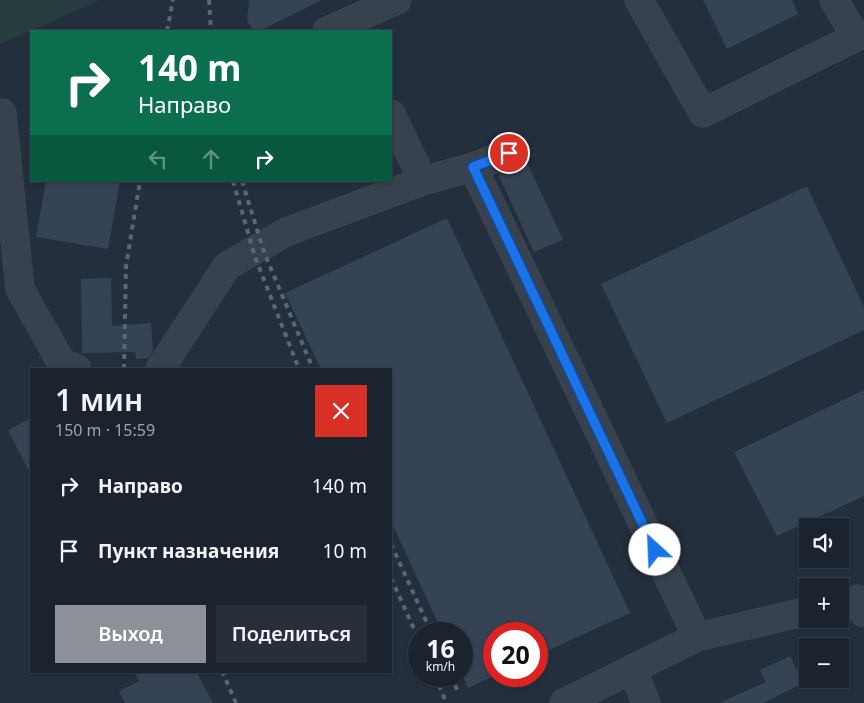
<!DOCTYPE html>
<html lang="ru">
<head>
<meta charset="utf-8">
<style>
	body { margin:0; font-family:"Noto Sans",sans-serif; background:#282f3a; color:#f1f3f6; height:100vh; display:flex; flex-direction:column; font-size:19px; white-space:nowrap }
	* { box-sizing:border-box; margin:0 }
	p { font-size:16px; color:#a0a4aa }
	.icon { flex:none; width:28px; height:28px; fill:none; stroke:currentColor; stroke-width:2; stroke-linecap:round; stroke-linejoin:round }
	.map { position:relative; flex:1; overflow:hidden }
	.sheet { position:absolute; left:30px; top:368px; width:362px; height:305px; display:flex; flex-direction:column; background:#1b232e; border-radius:0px; box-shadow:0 1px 4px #0004,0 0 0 1px #39404a }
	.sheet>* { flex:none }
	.top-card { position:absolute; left:30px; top:30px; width:362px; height:152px; border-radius:0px; box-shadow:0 1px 4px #0004,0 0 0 1px #39404a; background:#0b6e4f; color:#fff; overflow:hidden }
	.tools { position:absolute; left:799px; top:518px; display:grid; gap:10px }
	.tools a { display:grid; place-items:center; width:50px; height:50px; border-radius:0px; background:#1b232e; box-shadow:0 1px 4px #0004,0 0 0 1px #39404a; font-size:25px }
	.speed { position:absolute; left:408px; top:622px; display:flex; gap:10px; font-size:25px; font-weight:700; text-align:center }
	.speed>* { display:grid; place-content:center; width:65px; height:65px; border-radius:50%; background:#1b232e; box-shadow:0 1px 4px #0004,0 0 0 1px #39404a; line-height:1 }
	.speed small { font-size:12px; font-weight:400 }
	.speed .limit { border:8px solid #d22; background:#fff; color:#111 }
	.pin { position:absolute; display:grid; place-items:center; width:42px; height:42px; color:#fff; margin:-21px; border:2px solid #fff; border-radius:50%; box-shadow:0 1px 5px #0007 }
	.me { position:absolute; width:55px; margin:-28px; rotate:335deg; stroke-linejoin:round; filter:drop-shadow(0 0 4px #0008) }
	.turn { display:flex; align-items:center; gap:18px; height:105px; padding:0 25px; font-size:22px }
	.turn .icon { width:65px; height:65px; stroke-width:2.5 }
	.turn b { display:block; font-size:35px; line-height:42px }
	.lanes { display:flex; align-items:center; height:48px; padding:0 25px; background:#0003; justify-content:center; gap:25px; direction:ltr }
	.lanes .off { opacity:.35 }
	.round { display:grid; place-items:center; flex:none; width:52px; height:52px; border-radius:0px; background:#282f3a }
	.overview { display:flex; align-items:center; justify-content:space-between; height:85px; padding:0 25px }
	h1 { font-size:30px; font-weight:600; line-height:38px }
	.button { display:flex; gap:10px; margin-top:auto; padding:10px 25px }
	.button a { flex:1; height:58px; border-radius:0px; background:#8c9099; color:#fff; font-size:20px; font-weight:600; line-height:58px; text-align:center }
	.button a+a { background:#282f3a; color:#f1f3f6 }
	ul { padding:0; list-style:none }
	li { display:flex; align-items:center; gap:15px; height:65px; padding:0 25px }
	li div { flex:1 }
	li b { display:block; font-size:19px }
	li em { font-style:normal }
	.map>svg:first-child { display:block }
</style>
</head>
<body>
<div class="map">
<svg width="864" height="703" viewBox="0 0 864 703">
	<rect width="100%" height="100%" fill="#242f3e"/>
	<!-- green -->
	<path fill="#263c3f" d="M 0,0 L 101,0 L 0,44 Z"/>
	<!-- building -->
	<path fill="#364354" d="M 249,0 L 322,0 L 259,31 L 254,31 L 247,20 Z
		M 703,0 L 792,0 L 798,14 L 727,49 Z
		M 524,156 L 563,240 L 534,252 L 498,174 L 515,167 L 521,163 Z
		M 46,181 L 120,181 L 108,249 L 36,237 Z
		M 807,186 L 864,307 L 864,330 L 667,423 L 601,284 Z
		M 447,218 L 630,613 L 536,656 L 536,634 L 494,634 L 494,676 L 468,688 L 461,673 L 461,634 L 443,634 L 391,521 L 391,369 L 321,369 L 285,293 Z
		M 111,278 L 112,326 L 151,323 L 153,351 L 149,358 L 136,359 L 135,352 L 82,353 L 81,279 Z
		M 864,390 L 864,496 L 777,536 L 734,452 Z
		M 31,418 L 31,475 L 8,430 Z
		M 790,656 L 803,683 L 763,703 L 719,703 L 766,682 L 760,670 Z
		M 134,671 L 196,671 L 213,703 L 125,703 L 119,691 L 139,681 Z"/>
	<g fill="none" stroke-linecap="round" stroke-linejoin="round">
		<defs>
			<path id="minor" d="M 639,0 L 703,113 L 856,37 L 834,0
				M 327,31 L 397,0
				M 2,113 L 20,289 L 61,362 L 77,369
				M 391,114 L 423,181
				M 473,167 L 697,637 L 808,611
				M 160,369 L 227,266 L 286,232 L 423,181 L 473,167 L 509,153
				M 840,603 L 857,599 L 864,613
				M 632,669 L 646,703
				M 564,703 L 697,637"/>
		</defs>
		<!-- minor casing -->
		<use href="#minor" stroke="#414a57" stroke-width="29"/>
		<!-- minor -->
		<use href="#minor" stroke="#38414e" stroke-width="28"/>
		<!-- rail -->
		<path stroke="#5a6575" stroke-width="4" stroke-dasharray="5 5" stroke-linecap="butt" d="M 209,0 L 211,31
			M 167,31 L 173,0
			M 233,181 L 255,257 L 299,369
			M 242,181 L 264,252 L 313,369
			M 124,369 L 126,266 L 140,181
			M 391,544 L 432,634
			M 391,578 L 419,640
			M 222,671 L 236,703
			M 435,676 L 446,702
			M 451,676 L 459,694"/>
	</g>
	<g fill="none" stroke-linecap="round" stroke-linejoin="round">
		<defs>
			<path id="route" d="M 509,153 L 473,167 L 655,550"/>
		</defs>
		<!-- route casing -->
		<use href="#route" stroke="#114b97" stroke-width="12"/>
		<!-- route -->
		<use href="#route" stroke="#1a73e8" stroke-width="9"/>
	</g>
</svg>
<div class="tools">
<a><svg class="icon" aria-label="sound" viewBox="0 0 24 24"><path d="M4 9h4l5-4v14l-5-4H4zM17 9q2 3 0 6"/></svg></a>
<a>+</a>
<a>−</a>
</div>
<div class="speed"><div>16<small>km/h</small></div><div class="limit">20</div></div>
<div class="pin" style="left:509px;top:153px;background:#d93025"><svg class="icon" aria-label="arrive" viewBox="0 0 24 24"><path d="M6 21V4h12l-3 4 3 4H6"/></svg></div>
<svg class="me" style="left:655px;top:550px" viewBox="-20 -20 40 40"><circle r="19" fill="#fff"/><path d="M0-13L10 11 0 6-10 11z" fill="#1a73e8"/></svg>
<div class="top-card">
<div class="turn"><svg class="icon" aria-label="right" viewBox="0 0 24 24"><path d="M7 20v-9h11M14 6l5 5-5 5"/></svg><div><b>140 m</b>Направо</div></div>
<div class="lanes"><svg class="icon off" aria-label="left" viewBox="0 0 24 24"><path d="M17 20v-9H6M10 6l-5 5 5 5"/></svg><svg class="icon off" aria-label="ahead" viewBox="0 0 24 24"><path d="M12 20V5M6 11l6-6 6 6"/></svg><svg class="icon" aria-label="right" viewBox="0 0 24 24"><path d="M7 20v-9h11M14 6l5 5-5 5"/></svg></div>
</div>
<section class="sheet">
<div class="overview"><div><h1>1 мин</h1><p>150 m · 15:59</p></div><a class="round" style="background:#d93025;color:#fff"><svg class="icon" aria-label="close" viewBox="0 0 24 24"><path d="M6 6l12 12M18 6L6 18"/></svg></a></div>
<ul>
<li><svg class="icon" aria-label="right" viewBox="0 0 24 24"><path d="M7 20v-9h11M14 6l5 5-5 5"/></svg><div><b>Направо</b></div><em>140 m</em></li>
<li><svg class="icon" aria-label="arrive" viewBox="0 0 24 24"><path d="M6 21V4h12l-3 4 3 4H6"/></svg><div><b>Пункт назначения</b></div><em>10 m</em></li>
</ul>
<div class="button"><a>Выход</a><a>Поделиться</a></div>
</section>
</div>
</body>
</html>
